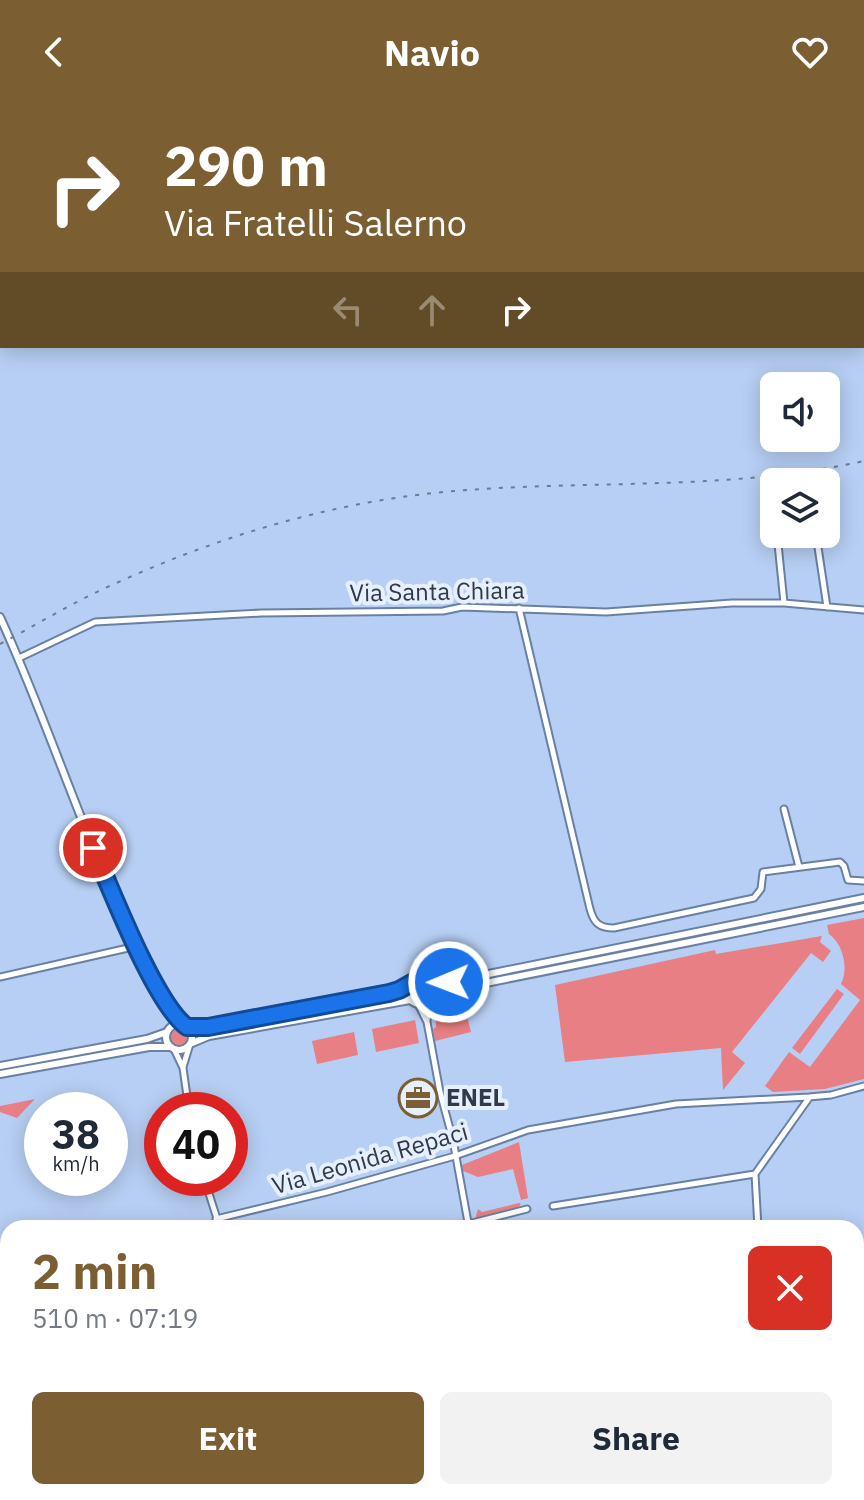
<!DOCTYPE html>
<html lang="en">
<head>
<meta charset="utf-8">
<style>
	body { margin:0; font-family:"IBM Plex Sans",sans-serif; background:#f2f2f3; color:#1f2937; height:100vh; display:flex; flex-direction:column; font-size:30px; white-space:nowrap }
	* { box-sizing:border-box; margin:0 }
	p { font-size:26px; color:#747a83 }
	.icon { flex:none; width:44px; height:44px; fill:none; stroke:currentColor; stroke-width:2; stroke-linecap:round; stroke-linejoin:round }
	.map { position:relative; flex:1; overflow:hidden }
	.sheet { position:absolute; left:0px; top:1116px; width:864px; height:280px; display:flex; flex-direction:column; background:#fff; border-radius:24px 24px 0 0; box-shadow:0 4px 20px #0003 }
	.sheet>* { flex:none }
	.guide { position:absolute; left:0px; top:0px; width:864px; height:244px; box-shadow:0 4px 20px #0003; background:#7b5f32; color:#fff; overflow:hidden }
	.tools { position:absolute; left:760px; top:268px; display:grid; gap:16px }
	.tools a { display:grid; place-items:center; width:80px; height:80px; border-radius:12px; background:#fff; box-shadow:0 4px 20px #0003; font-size:40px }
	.speed { position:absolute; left:24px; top:988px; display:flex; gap:16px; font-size:40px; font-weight:700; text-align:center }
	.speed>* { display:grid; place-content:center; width:104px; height:104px; border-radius:50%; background:#fff; box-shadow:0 4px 20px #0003; line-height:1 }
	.speed small { font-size:20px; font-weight:400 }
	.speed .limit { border:12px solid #d22; background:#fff; color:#111 }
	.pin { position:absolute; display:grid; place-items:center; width:68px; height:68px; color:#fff; margin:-34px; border:4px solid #fff; border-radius:50%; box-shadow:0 2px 8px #0007 }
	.me { position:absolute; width:88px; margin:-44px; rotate:269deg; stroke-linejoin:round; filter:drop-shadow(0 0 6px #0008) }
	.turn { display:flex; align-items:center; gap:28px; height:168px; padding:0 32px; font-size:36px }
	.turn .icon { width:104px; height:104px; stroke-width:2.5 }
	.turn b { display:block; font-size:56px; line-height:68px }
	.lanes { display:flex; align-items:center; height:76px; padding:0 32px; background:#0003; justify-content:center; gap:40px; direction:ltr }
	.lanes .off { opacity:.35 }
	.round { display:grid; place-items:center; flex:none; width:84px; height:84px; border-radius:12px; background:#f2f2f3 }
	.headline { display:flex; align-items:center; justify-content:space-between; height:136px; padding:0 32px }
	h1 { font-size:48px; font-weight:800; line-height:60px; color:#7b5f32 }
	.button { display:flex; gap:16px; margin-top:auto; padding:16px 32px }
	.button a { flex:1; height:92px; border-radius:12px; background:#7b5f32; color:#fff; font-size:32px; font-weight:800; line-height:92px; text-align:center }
	.button a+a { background:#f2f2f3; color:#1f2937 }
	header { display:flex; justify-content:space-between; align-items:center; height:104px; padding:0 32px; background:#7b5f32; color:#fff; font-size:36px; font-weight:800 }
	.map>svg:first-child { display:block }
</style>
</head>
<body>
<header><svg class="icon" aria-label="back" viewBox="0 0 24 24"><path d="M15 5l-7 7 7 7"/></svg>Navio<svg class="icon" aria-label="heart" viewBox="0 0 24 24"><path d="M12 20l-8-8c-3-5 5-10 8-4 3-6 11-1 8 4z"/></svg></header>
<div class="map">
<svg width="864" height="1396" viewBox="0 0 864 1396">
	<rect width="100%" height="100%" fill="#b7cff4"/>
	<!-- green -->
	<path fill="#e87f84" d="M 2,52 L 2,191 L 0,191 L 0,53 Z
		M 864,814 L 864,975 L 825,985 L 773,988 L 765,982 L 789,948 L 810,963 L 860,896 L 841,880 C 849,864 843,840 829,830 L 827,821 Z
		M 822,832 L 820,838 L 831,847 L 823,858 L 811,849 L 732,948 L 745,959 L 723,986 L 721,944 L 565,958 L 555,881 L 715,846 L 716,850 Z
		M410 887a10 10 0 1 1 20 0a10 10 0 1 1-20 0Z
		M 837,885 L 844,890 L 800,950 L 792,944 Z
		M 464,900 L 471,928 L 435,937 L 433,925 L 436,923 L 436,909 L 439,906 Z
		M 415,916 L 419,939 L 376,948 L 372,925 Z
		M169 934a10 10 0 1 1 20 0a10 10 0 1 1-20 0Z
		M 354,928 L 358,951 L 317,960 L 312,937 Z
		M 35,995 L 17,1014 L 0,1008 L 0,1002 Z
		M 519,1038 L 528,1094 L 521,1096 L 513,1065 L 478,1073 L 463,1067 L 462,1061 Z
		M 519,1099 L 521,1100 L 517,1105 L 475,1116 L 478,1105 L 482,1108 Z
		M 0,1143 L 8,1158 L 8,1204 L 0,1180 Z
		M 856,1274 L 863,1277 L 864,1307 L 856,1306 Z
		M 46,1388 L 168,1388 L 168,1396 L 52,1396 Z"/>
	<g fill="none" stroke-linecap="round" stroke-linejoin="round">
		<!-- river -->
		<path stroke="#c080d4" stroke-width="11" d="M 0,142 L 2,140
			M 862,167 L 864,166
			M 0,1165 L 8,1180
			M 100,1388 L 104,1396"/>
		<defs>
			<path id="minor" d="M 807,374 L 808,378
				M 777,430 L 784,499
				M 816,430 L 827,503
				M 519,504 L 590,805 C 594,819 599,824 614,824 L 754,794 L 761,785 L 763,768 L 840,758 L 844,762 L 848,776 L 864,777
				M 19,554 L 95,518 L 261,509 L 443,507 L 462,503 L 606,508 L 732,499 L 784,499 L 864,506
				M 784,705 L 799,763
				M 0,873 L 137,842
				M 418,900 L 427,918 L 440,988 L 453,1036 L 469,1124
				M 427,917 L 430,895
				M 174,945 L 183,964 L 189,1006
				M 183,963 L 190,940
				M 204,1074 L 220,1124
				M 553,1102 L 755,1070
				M 216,1115 L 327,1088 L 455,1052 L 528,1026 L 676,1000 L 809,993 L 831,991 L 864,982
				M 468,1120 L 527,1105
				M 758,1124 L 755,1070 L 809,994
				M 38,1388 L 47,1396
				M 180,1396 L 181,1388"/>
			<path id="tertiary" d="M 0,513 C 46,613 79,720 127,820 C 143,855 158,893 184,921
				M407 887a13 13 0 1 1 26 0a13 13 0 1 1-26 0Z
				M 427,877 L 449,878 L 864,794
				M 431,894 L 451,886 L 864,803
				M166 933a13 13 0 1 1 26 0a13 13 0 1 1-26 0Z
				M 187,923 C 223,927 292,908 330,901 C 355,895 385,894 409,881
				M 190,940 L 209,932 L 410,896
				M 0,962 L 147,935 L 167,928
				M 0,970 L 149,943 L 171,943"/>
			<path id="primary" d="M 856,1192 L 864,1192
				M 0,1227 L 8,1227
				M 0,1364 L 8,1365
				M 263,1388 L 358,1396
				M 436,1388 L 443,1396
				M 416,1396 L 423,1388
				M 605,1396 L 864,1391"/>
		</defs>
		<!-- minor casing -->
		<use href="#minor" stroke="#6a80a2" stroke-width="9"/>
		<!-- tertiary casing -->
		<use href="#tertiary" stroke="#6a80a2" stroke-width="10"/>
		<!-- primary casing -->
		<use href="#primary" stroke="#fff" stroke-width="12"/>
		<!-- minor -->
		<use href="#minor" stroke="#fff" stroke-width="5"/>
		<!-- tertiary -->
		<use href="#tertiary" stroke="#fff" stroke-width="6"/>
		<!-- primary -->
		<use href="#primary" stroke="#e5c282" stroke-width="8"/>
		<!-- rail -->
		<path stroke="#6b7b93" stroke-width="2" stroke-dasharray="4 8" stroke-linecap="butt" d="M 0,540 C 34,522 67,502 101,486 C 211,435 322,400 443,388 C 583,375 725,388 864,357"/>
	</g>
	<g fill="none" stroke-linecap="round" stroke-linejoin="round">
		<defs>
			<path id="route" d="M 93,744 C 111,785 155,900 187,923 L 208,923 L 389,889 L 399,886 L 419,875 L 449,878"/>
		</defs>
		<!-- route casing -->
		<use href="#route" stroke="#114b97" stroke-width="20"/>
		<!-- route -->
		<use href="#route" stroke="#1a73e8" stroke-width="14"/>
	</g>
	<!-- icons -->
	<defs>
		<symbol id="office-ring" viewBox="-11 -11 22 22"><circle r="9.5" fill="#e5effe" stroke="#7b5f32" stroke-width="1.5"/><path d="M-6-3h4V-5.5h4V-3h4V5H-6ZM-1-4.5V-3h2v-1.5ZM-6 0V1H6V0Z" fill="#7b5f32"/></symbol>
	</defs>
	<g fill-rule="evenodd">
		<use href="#office-ring" x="396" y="972" width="44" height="44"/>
	</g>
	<g text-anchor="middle" stroke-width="8" stroke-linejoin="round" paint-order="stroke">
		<!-- street labels -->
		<g font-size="24" fill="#303a48" stroke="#e5effe">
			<text transform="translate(437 488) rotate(-1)" y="8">Via Santa Chiara</text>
			<text transform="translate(370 1055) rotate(-16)" y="8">Via Leonida Repaci</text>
		</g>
		<!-- poi labels -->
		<g font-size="24" font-weight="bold" fill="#303a48" stroke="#e5effe" text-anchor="start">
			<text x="446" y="1002">ENEL</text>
		</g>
	</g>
</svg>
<div class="tools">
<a><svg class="icon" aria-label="sound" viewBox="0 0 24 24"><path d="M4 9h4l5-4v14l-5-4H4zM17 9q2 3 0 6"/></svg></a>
<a><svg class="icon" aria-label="layers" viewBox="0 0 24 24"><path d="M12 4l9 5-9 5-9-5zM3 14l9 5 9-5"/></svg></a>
</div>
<div class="speed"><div>38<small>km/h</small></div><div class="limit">40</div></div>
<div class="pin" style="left:93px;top:744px;background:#d93025"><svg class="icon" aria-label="arrive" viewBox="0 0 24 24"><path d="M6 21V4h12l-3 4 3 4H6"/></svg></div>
<svg class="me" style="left:449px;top:878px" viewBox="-20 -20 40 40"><circle r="17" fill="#1a73e8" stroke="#fff" stroke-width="3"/><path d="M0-11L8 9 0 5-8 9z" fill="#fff"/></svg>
<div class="guide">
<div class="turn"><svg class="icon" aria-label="right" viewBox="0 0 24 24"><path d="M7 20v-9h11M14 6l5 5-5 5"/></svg><div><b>290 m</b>Via Fratelli Salerno</div></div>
<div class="lanes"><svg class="icon off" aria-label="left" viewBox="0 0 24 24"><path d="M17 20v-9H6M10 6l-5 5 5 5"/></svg><svg class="icon off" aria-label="ahead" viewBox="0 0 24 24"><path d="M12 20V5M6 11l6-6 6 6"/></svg><svg class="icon" aria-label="right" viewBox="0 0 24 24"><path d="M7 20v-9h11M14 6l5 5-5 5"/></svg></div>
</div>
<section class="sheet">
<div class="headline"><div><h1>2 min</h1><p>510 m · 07:19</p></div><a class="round" style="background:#d93025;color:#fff"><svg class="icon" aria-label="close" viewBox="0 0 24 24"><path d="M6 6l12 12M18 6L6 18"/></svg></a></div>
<div class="button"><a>Exit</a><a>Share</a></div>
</section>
</div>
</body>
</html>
